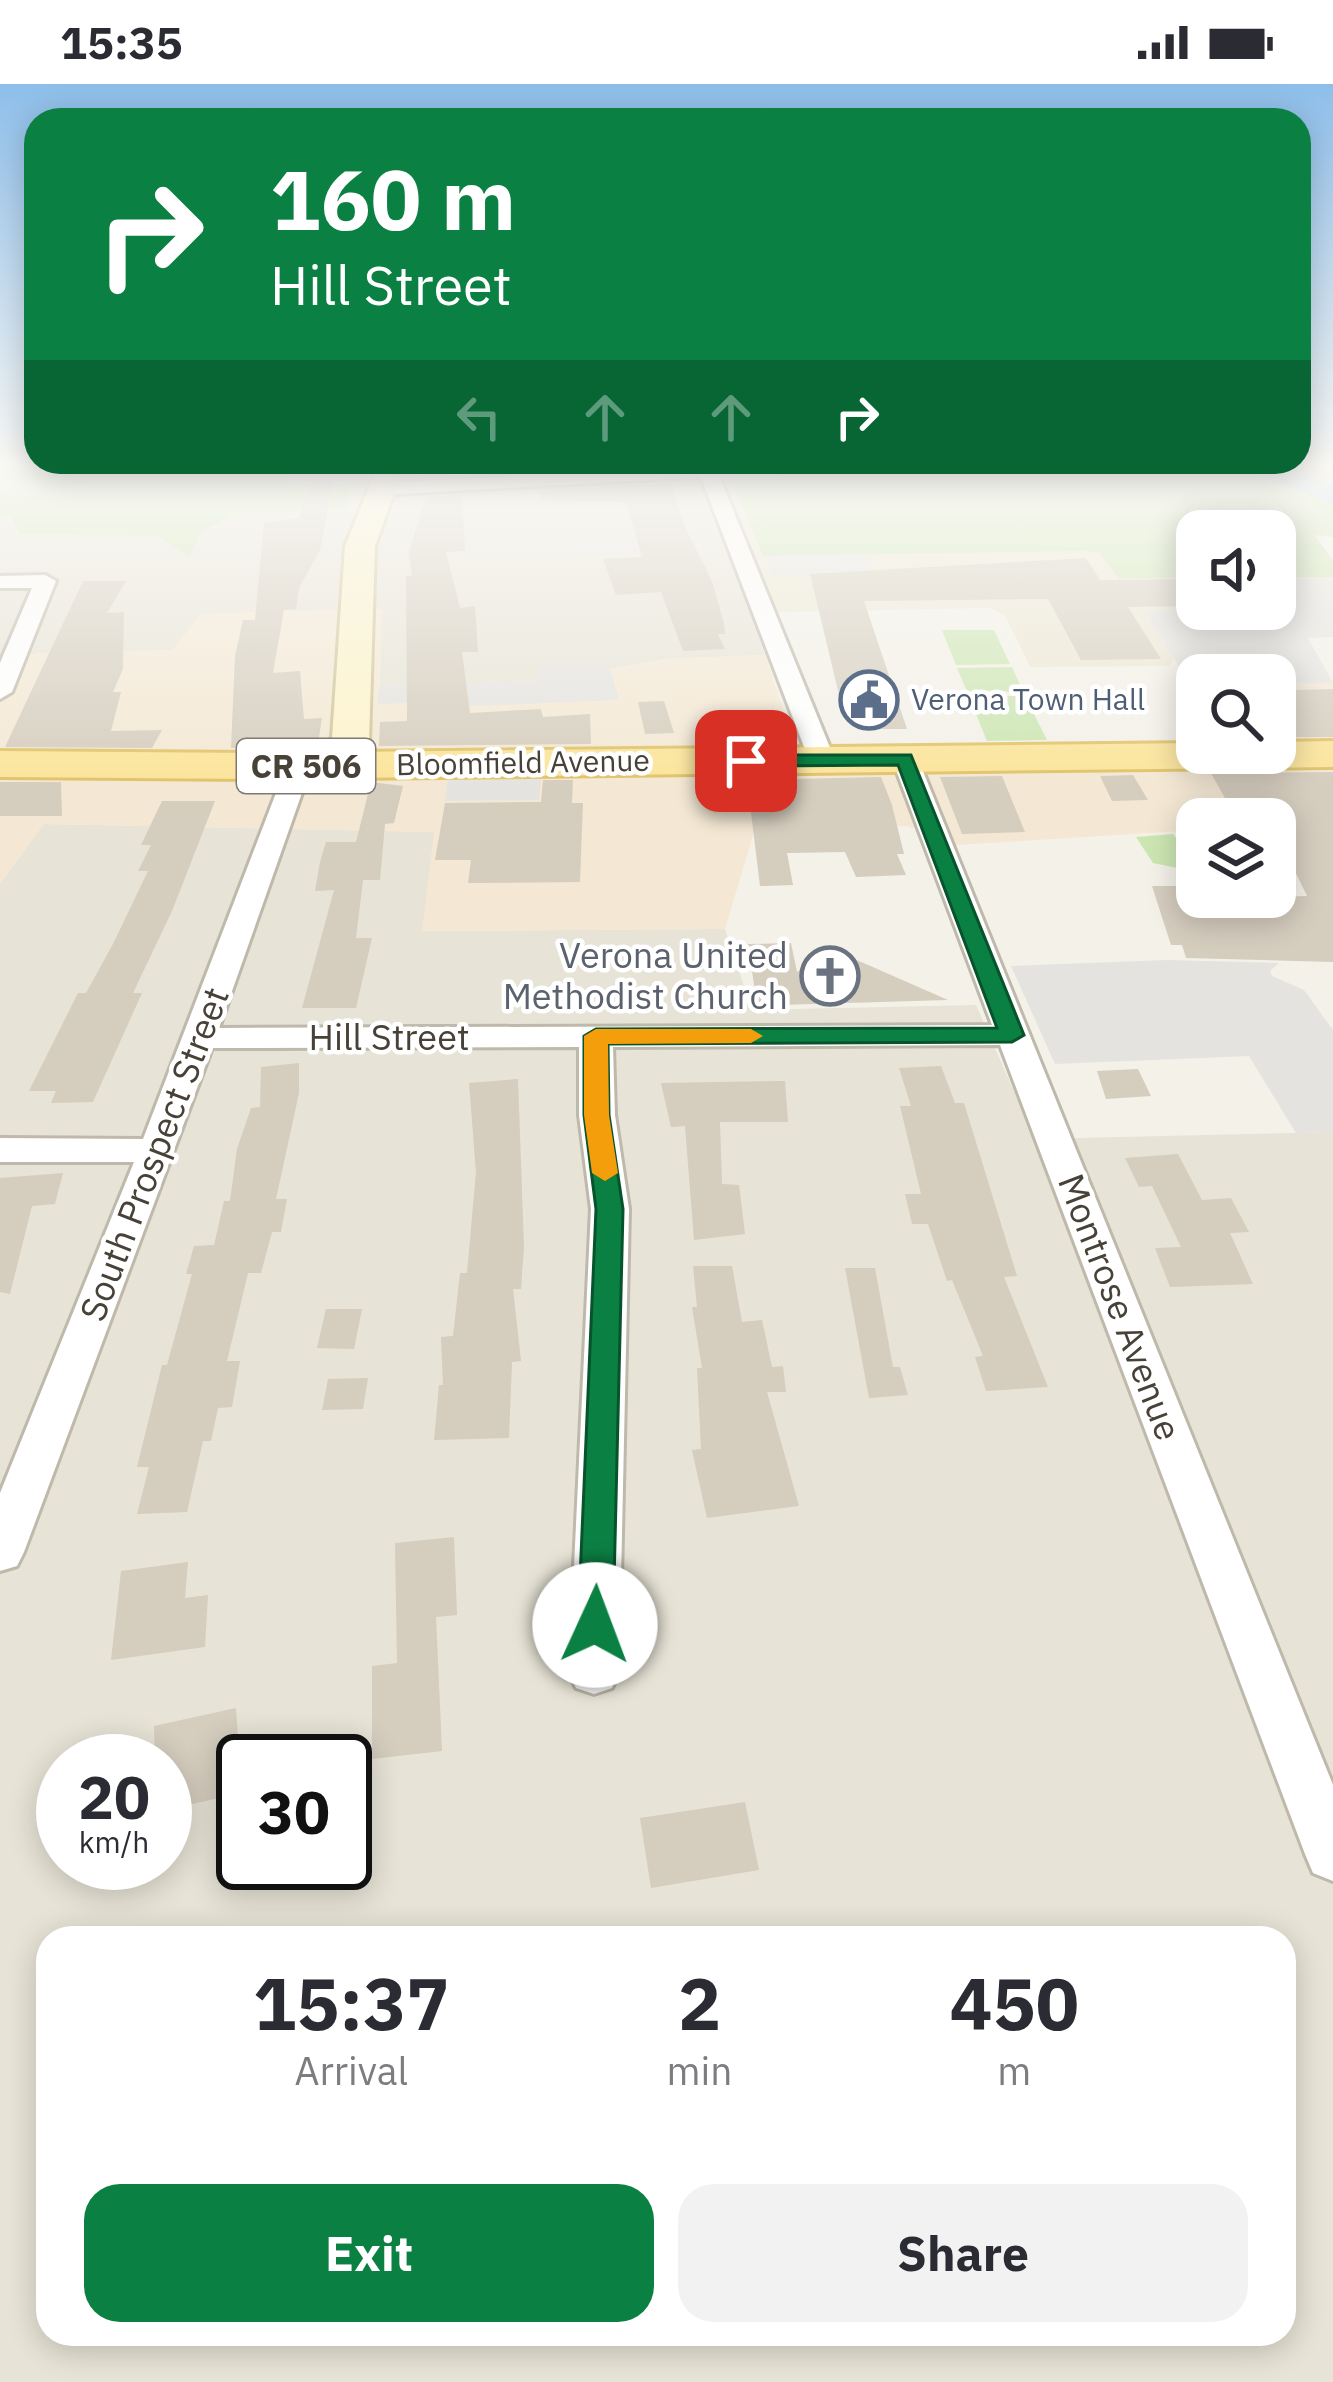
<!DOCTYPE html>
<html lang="en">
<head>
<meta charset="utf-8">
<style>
	body { margin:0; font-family:"IBM Plex Sans",sans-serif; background:#f2f2f3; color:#2b2b33; height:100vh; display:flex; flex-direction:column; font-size:45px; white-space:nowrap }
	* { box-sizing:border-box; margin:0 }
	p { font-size:39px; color:#7c7c81 }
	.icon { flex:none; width:66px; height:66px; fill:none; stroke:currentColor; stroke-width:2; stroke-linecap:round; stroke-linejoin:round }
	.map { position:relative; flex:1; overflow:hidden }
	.drawer { position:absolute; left:36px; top:1842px; width:1260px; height:420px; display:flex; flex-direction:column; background:#fff; border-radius:36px; box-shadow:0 6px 30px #0003 }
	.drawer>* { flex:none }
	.hud { position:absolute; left:24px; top:24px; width:1287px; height:366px; border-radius:36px; box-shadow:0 6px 30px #0003; background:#0b8043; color:#fff; overflow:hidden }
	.controls { position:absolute; left:1176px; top:426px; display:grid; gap:24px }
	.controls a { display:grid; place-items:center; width:120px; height:120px; border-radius:24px; background:#fff; box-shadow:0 6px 30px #0003; font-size:60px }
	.speed { position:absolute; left:36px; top:1650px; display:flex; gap:24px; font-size:60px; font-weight:700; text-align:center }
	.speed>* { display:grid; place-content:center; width:156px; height:156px; border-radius:50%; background:#fff; box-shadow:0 6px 30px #0003; line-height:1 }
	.speed small { font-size:30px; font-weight:400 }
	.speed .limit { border:6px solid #111; border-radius:18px; background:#fff; color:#111 }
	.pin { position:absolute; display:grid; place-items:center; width:102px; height:102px; color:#fff; margin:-51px; border-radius:24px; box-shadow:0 6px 18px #0006 }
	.me { position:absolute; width:132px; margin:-66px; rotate:2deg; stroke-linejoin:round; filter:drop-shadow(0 0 9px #0008) }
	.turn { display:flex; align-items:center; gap:42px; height:252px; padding:0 48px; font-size:54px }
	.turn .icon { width:156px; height:156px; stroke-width:2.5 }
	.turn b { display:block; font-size:84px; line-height:102px }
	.lanes { display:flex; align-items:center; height:114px; padding:0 48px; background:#0003; justify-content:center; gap:60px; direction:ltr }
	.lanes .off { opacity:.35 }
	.eta { display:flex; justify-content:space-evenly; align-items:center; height:204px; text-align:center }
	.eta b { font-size:72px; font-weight:700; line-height:84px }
	.action { display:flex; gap:24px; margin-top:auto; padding:24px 48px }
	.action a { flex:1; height:138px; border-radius:36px; background:#0b8043; color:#fff; font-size:48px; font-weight:700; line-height:138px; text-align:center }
	.action a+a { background:#f2f2f3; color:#2b2b33 }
	.status { display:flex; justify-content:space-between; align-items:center; height:84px; padding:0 60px; background:#fff; direction:ltr }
	.status svg { height:33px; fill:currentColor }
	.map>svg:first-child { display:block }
</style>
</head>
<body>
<div class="status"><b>15:35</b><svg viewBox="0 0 49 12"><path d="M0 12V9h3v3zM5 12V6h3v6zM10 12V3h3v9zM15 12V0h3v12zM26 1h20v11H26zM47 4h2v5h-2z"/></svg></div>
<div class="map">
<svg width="1333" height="2298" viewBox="0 0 1333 2298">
	<rect width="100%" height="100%" fill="#f3f1e8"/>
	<!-- residential -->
	<path fill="#e7e3d6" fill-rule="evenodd" d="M 0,384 L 888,384 L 701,396 L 765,571 L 664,575 L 540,597 L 379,602 L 381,525 L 201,530 L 173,566 L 38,569 L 0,580 Z
		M 43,740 L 435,748 L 423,847 L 725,845 L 752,926 L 976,921 L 1035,1055 L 1333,1048 L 1333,2298 L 0,2298 L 0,800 ZM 63,1677 L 165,1677 L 165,1779 L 63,1779 ZM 243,1677 L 345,1677 L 345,1779 L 243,1779 ZM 48,1854 L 1284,1854 L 1284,2250 L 48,2250 Z"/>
	<!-- commercial -->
	<path fill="#f4e8d4" d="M 382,525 L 380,602 L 540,597 L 664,575 L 765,571 L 795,660 L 1197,659 L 1197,669 L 1275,669 L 1275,600 L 1333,599 L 1333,743 L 1275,735 L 1197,735 L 1197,746 L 956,761 L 908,742 L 755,745 L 725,845 L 422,847 L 434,748 L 44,740 L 0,800 L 0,580 L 38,569 L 173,566 L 200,530 Z"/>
	<!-- education -->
	<path fill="#ece6d2" d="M 1151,384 L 1278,406 L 1333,476 L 1333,496 L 1275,496 L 1275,447 L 1197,447 L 1197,525 L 1232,526 L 1148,527 L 1145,530 L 1174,575 L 1169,582 L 1030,583 L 1005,531 L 990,524 L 776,528 L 720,394 Z"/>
	<!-- green -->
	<path fill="#cce6b2" d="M 0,384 L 290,384 L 287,398 L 350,402 L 347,425 L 237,429 L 201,448 L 189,473 L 158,452 L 20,450 L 10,432 L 0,433 Z
		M 888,384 L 1333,384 L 1333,453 L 1314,451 L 1333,476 L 1333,493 L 1275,493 L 1275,447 L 1197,447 L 1197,494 L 1119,494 L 1099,469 L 1087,467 L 763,472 L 731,393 Z
		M 942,546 L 994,546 L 1010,580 L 956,581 Z
		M 1012,583 L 1024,610 L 995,606 L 968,610 L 957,584 Z
		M 1009,612 L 1025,612 L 1047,656 L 987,657 L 969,613 L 999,616 Z
		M 1173,750 L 1197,783 L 1197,788 L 1153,779 L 1136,753 Z"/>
	<!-- parking -->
	<path fill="#e5e3e0" d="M 705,445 L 718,462 L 573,470 L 568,452 Z
		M 869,470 L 874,490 L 773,492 L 764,472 Z
		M 1275,496 L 1333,496 L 1333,553 L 1308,554 L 1333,599 L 1275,600 L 1275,591 L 1197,591 L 1197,610 L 1143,527 L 1275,525 Z
		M 608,578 L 619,616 L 451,623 L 449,618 L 377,620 L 379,602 L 539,597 L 538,582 Z
		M 541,695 L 539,716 L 445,717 L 448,696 Z
		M 1168,876 L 1279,879 L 1270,887 L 1272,892 L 1304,906 L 1333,946 L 1333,1048 L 1296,1049 L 1249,972 L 1055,980 L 1011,882 Z"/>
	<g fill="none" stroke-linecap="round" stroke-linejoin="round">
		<!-- river -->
		<path fill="#a6cdee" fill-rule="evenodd" d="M 1252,384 L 1290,384 L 1333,401 L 1333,420 L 1256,390 Z"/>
	</g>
	<!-- building -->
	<path fill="#d5cdbe" d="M 317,384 L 336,384 L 320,466 L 299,504 L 296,525 L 284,526 L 273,589 L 300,587 L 304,635 L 322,634 L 318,660 L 231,664 L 235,572 L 243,536 L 255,536 L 264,439 L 299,434 Z
		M 671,399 L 685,443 L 712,497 L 724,539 L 725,550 L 718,550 L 725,565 L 683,567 L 661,508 L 616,511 L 603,475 L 642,473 L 626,418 L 542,416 L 538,407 Z
		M 462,411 L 465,467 L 446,468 L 460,524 L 475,522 L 478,568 L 462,568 L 470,629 L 541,625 L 543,633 L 590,630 L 591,660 L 379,662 L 380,638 L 407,637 L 406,492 L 412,492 L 409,468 L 426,413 Z
		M 1086,474 L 1100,496 L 1197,495 L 1197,522 L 1128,523 L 1161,575 L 1081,576 L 1048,515 L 864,517 L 907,645 L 864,645 L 857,619 L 841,619 L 810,490 Z
		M 83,497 L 126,497 L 107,529 L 124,528 L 123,585 L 113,608 L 121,608 L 111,647 L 162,646 L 152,664 L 5,663 Z
		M 1275,579 L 1295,606 L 1333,605 L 1333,653 L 1275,653 Z
		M 664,617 L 674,649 L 645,650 L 638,618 Z
		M 1333,688 L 1333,878 L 1186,874 L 1182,861 L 1171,861 L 1152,802 L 1193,802 L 1208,828 L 1281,832 L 1272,813 L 1307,812 L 1275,746 L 1275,735 L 1270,735 L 1265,725 L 1231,725 L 1211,689 Z
		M 1133,691 L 1148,716 L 1112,717 L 1100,692 Z
		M 1002,692 L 1025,748 L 962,750 L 940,693 Z
		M 881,693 L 892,721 L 904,770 L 897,770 L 906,791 L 856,793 L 845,768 L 787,769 L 793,801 L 760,802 L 747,696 Z
		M 543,696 L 573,696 L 572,719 L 583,719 L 580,798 L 468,799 L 471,776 L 435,776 L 445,719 L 541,718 Z
		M 0,698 L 61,698 L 62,732 L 0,732 Z
		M 371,698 L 403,702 L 394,739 L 385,740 L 380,796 L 363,796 L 356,854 L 372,854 L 356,924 L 302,924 L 334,806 L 315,807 L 320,778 L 326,758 L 356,758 Z
		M 162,717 L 215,717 L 172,827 L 133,909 L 142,909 L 93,1018 L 51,1019 L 56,1007 L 29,1007 L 78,909 L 86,909 L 113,860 L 148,787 L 138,787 L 151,761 L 141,761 Z
		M 791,859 L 797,888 L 825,871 L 843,870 L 948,916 L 742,922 L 756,914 L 748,860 Z
		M 299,979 L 299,1009 L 276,1115 L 287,1115 L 281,1148 L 272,1148 L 261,1189 L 248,1189 L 227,1277 L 240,1277 L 232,1323 L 218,1324 L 211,1357 L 203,1357 L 187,1428 L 137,1430 L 149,1383 L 137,1383 L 162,1281 L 167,1281 L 192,1190 L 186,1190 L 194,1162 L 214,1161 L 224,1117 L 230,1117 L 237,1065 L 251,1024 L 260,1023 L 261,983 Z
		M 941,982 L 955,1019 L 964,1019 L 1017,1192 L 1004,1193 L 1048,1303 L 986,1307 L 975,1273 L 983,1272 L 952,1196 L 947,1197 L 928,1140 L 912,1140 L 905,1110 L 921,1110 L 900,1022 L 911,1022 L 899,984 Z
		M 1138,985 L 1151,1012 L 1106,1015 L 1097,987 Z
		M 518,995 L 524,1163 L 521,1205 L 513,1205 L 521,1277 L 512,1278 L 509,1354 L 434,1356 L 439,1301 L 443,1301 L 441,1253 L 453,1252 L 460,1189 L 467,1189 L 476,1088 L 469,999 Z
		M 785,997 L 788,1038 L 720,1038 L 722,1100 L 739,1101 L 745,1150 L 694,1156 L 685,1042 L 671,1043 L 661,999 Z
		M 1178,1070 L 1202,1116 L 1231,1114 L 1249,1148 L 1230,1149 L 1253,1200 L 1170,1203 L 1155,1164 L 1181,1163 L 1152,1102 L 1139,1103 L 1125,1074 Z
		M 63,1089 L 55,1120 L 32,1122 L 10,1210 L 0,1208 L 0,1094 Z
		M 693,1182 L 732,1182 L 742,1238 L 762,1236 L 772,1283 L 783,1282 L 786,1308 L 767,1308 L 799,1422 L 707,1434 L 692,1366 L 701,1365 L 697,1284 L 702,1284 L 692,1223 L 697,1223 Z
		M 845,1184 L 875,1184 L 893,1283 L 900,1283 L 908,1311 L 869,1314 Z
		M 326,1225 L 362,1225 L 354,1265 L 317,1264 Z
		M 368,1294 L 363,1325 L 322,1326 L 328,1295 Z
		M 454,1453 L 457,1531 L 436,1533 L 442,1667 L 372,1675 L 372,1582 L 397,1579 L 395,1459 Z
		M 188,1478 L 185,1514 L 208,1511 L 205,1563 L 111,1576 L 121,1487 Z
		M 236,1624 L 242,1709 L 165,1726 L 165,1677 L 155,1677 L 154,1642 Z
		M 745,1718 L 759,1786 L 651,1804 L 640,1734 Z"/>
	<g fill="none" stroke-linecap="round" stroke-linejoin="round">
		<defs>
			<path id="street" d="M 666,384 L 716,384 L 835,676 L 831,682 L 822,684 L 809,676 L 701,393 L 381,411 L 372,405 L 381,399 Z
				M 45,491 L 56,497 L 12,608 L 0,615 L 0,579 L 32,504 L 0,504 L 0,492 Z
				M 905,667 L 918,675 L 1333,1701 L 1333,1797 L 1313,1789 L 1305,1770 L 1000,961 L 613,963 L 615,1031 L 629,1125 L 619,1588 L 612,1604 L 594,1610 L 576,1604 L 569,1588 L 591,1125 L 579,1031 L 579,963 L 212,964 L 24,1468 L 17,1482 L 0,1487 L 0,1409 L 134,1078 L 0,1078 L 0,1054 L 143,1055 L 281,696 L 309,676 L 327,676 L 331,682 L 303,706 L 219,944 L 992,941 L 892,675 Z"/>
			<path id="secondary" d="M 377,384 L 403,384 L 375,462 L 369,658 C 354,678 330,697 304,690 L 299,682 L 332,654 L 345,462 Z"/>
			<path id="primary" d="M 1333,657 L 1333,683 L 261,695 L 0,693 L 0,667 L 261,669 L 1197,659 L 1197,669 L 1275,669 L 1275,658 Z"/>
		</defs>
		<!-- street casing -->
		<use href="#street" stroke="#bfb9ab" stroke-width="6"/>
		<!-- secondary casing -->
		<use href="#secondary" stroke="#d2c599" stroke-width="6"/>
		<!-- primary casing -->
		<use href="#primary" stroke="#e0c369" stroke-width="6"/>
		<!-- street -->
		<use href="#street" fill="#fff" fill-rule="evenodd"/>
		<!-- secondary -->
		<use href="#secondary" fill="#fdf3c9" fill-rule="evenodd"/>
		<!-- primary -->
		<use href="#primary" fill="#fbe49a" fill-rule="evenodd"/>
	</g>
	<!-- sky -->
	<linearGradient id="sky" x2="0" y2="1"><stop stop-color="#8dbeea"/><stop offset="0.54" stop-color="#faf9f5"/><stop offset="1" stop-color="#faf9f5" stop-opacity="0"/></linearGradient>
	<rect width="1333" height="705" fill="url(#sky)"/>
	<!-- route -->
	<path fill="#0b8043" stroke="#07532c" stroke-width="3" d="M 911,671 L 1024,951 L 1012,958 L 608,960 L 609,1031 L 623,1125 L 613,1541 L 607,1552 L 595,1556 L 583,1552 L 578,1541 L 596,1125 L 584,1031 L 584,952 L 596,945 L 997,944 L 898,681 L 746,682 L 736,677 L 746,671 Z"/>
	<!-- slow -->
	<path fill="#f59e0b" d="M 596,945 L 751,945 L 763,952 L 751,959 L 608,960 L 609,1031 L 618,1089 L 605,1097 L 592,1089 L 584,1031 L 584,952 Z"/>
	<!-- icons -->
	<defs>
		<symbol id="civic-ring" viewBox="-11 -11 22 22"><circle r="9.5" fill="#fff" stroke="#5c6f8a" stroke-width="1.5"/><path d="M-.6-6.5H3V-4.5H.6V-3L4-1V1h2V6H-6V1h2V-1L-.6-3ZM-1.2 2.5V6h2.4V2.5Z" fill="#5c6f8a"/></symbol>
		<symbol id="church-ring" viewBox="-11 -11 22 22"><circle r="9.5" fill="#fff" stroke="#6b7280" stroke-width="1.5"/><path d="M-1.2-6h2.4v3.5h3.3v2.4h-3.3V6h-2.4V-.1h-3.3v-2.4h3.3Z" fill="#6b7280"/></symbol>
	</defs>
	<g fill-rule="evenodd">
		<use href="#civic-ring" x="836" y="583" width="66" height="66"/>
		<use href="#church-ring" x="797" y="859" width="66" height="66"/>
	</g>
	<g text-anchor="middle" stroke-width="9" stroke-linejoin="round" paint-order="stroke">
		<!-- far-service labels -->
		<g font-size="30" fill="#4e5e75" stroke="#fff" text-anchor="start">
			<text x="911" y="626">Verona Town Hall</text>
		</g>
		<!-- far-street labels -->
		<g font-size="30" fill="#474137" stroke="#fff">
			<text transform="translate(523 679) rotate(-1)" y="10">Bloomfield Avenue</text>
		</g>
		<!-- shield labels -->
		<rect fill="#fff" stroke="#7e7a73" stroke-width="3" x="237" y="655" width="138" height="54" rx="9"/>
		<g font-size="33" font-weight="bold" fill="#474137">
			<text x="306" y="694">CR 506</text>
		</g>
		<!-- worship labels -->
		<g font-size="36" fill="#5b616d" stroke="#fff" text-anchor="end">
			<text x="788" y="884">Verona United<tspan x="788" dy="41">Methodist Church</tspan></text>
		</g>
		<!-- street labels -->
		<g font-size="36" fill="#474137" stroke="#fff">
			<text x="389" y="966">Hill Street</text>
			<text transform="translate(154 1070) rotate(-69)" y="13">South Prospect Street</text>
			<text transform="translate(1120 1223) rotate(69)" y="13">Montrose Avenue</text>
		</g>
	</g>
</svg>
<div class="controls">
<a><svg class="icon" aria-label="sound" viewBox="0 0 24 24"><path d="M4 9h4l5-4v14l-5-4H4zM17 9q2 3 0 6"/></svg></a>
<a><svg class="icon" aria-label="search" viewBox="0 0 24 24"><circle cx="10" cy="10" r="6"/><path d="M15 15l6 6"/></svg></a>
<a><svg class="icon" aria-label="layers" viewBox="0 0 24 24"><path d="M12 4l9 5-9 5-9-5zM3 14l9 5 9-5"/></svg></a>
</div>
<div class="speed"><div>20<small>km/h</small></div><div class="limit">30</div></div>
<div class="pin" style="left:746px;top:677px;background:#d93025"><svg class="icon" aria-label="arrive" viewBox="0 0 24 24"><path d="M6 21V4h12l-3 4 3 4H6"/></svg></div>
<svg class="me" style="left:595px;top:1541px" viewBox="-20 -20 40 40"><circle r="19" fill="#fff"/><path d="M0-13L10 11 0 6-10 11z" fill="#0b8043"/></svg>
<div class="hud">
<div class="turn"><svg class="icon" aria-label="right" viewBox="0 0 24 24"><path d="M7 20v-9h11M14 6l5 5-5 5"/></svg><div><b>160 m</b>Hill Street</div></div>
<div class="lanes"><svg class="icon off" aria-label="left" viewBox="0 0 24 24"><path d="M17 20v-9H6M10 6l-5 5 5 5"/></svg><svg class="icon off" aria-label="ahead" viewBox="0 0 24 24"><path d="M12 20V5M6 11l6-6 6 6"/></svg><svg class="icon off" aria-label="ahead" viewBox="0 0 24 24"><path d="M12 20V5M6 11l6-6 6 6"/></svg><svg class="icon" aria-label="right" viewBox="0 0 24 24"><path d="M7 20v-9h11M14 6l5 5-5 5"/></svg></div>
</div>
<section class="drawer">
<div class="eta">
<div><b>15:37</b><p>Arrival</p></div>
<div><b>2</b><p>min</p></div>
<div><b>450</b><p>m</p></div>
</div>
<div class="action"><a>Exit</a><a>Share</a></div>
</section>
</div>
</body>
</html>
